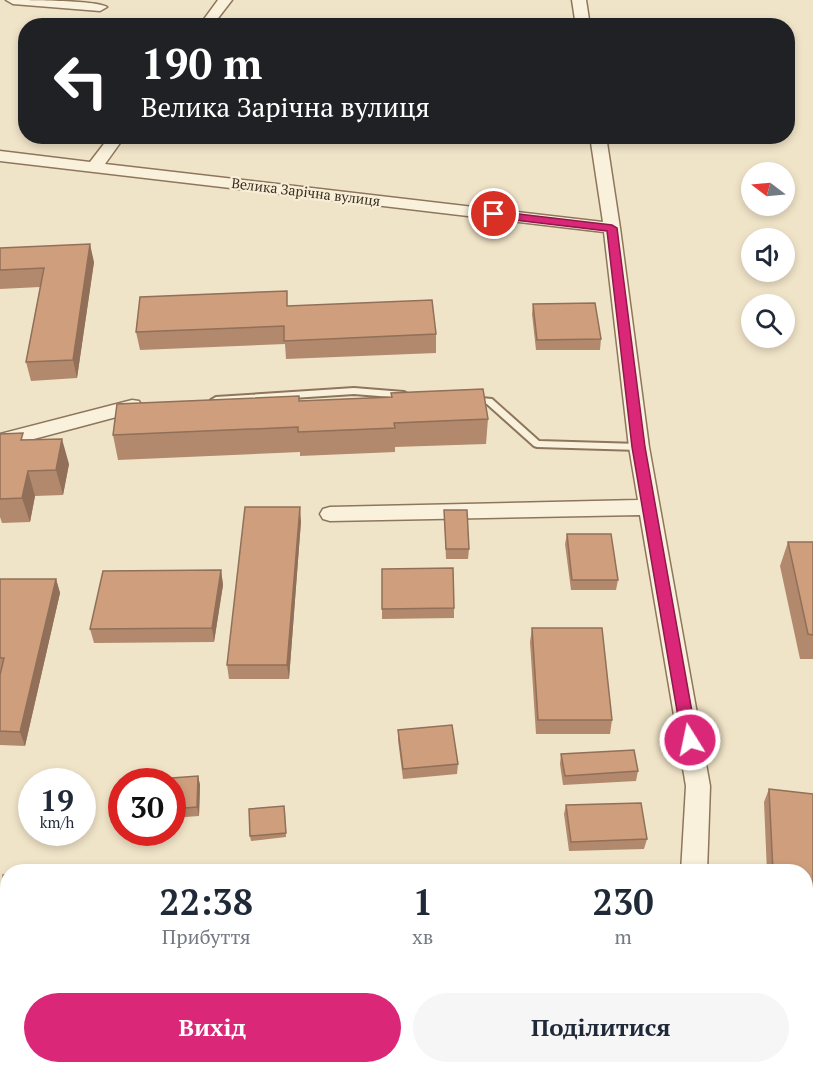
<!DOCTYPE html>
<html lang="uk">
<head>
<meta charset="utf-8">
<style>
	body { margin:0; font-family:"PT Serif",serif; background:#f6f6f7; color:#1f2937; height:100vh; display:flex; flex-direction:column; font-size:22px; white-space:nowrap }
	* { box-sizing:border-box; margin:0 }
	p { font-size:20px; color:#747a83 }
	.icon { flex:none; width:33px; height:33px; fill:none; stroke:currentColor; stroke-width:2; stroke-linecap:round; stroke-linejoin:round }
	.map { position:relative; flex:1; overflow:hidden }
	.details { position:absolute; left:0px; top:864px; width:813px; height:210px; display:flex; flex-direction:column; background:#fff; border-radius:24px 24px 0 0; box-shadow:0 3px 9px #0003 }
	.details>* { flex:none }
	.hud { position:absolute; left:18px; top:18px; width:777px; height:126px; border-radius:24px; box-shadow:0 3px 9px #0003; background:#202124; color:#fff; overflow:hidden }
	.needle { width:39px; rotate:286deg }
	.buttons { position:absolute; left:741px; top:162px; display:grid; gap:12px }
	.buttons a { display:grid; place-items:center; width:54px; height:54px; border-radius:50%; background:#fff; box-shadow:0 3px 9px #0003; font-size:30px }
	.speed { position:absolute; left:18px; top:768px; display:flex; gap:12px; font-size:30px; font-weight:700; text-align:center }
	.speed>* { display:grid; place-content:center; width:78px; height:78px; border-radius:50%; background:#fff; box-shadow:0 3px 9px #0003; line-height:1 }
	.speed small { font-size:15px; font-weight:400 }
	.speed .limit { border:9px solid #d22; background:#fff; color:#111 }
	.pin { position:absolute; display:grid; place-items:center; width:51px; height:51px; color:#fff; margin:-26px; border:3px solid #fff; border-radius:50%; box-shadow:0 2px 6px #0007 }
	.me { position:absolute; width:66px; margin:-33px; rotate:350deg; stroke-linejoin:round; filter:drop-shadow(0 0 4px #0008) }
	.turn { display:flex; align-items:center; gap:21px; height:126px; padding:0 24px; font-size:27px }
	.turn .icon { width:78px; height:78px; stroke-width:2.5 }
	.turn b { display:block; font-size:42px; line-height:51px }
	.eta { display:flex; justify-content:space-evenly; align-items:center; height:102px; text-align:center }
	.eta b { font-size:36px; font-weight:800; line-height:42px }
	.button { display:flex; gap:12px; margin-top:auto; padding:12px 24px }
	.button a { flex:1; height:69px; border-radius:36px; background:#db2777; color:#fff; font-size:24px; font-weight:800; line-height:69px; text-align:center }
	.button a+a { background:#f6f6f7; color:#1f2937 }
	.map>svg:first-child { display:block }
</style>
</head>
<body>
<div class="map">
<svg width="813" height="1074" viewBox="0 0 813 1074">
	<rect width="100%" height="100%" fill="#f0e4c8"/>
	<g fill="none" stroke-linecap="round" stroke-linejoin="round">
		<defs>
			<path id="service" d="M 354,388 L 404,392 L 409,395 L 404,398 L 354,394 L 216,403 L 211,400 L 216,397 Z
				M 471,397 L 492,399 L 539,441 L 639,444 L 644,447 L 639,450 L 537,447 L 534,446 L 487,404 L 468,402 L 466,400 L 468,398 Z"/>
			<path id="minor" d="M 6,0 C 24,0 96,0 107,7 L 100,11 L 13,4 Z
				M 218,0 L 232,0 L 212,26 L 199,26 Z
				M 572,0 L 586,0 L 590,26 L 576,26 Z
				M 110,136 L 125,136 L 105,164 L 603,222 L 590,136 L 606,136 L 620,228 L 649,447 L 710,786 L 707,872 L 681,872 L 686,786 L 640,515 L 330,521 L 323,519 L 320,514 L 323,509 L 330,507 L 638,500 L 629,447 L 604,232 L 0,161 L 0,151 L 90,162 Z
				M 132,400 L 139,401 L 142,406 L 139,411 L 0,448 L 0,434 Z
				M 612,1066 L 640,1066 L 637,1074 L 609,1074 Z"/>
		</defs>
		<!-- service casing -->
		<use href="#service" stroke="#8d765c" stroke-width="4"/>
		<!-- minor casing -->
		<use href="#minor" stroke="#8d765c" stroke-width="3"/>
		<!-- service -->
		<use href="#service" fill="#faf1dc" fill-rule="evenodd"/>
		<!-- minor -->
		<use href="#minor" fill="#faf1dc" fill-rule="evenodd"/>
	</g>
	<!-- wall -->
	<path fill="#b2896c" d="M 0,248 L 94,262 L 77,378 L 31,381 L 26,362 L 40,287 L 0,289 Z
		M 533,304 L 601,339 L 600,350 L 536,350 L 532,314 Z
		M 288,306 L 436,334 L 436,353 L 286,359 L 285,344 L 140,350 L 136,332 Z
		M 391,393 L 488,419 L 486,444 L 395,447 L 395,452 L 300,456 L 300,452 L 118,460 L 113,435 L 299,401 L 391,397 Z
		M 0,434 L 25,440 L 69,464 L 63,495 L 35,496 L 30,522 L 2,523 L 0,517 Z
		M 444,510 L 469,549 L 468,559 L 446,559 Z
		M 301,521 L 289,679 L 229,679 L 227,665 Z
		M 567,534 L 618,580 L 616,590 L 571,590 L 565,544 Z
		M 788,542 L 813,542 L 813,659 L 800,659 L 780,566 Z
		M 382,569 L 454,608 L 454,618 L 382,619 Z
		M 221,570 L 223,585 L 214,642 L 94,643 L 90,629 Z
		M 0,579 L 56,579 L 60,593 L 25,746 L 0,745 Z
		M 532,628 L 612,720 L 610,734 L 536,734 L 530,642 Z
		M 398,730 L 458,764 L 457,774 L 403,779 L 398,740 Z
		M 561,754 L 638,771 L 636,781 L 563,785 L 560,764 Z
		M 198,776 L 200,785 L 199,816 L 172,818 L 172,782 Z
		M 769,789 L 813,794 L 813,904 L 806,903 L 806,872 L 767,872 L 764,802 Z
		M 566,805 L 647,839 L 644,849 L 569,851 L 564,814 Z
		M 285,811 L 286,837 L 251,841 L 250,836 Z"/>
	<!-- shaded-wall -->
	<path fill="#916f58" d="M 90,244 L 94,262 L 77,378 L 73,360 Z
		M 62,439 L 69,464 L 63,495 L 56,470 Z
		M 28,471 L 35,496 L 30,522 L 22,498 Z
		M 300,507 L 301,521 L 289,679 L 287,665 Z
		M 221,570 L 223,585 L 214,642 L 212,628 Z
		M 56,579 L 60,593 L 25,746 L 20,732 Z
		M 198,776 L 200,785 L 199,816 L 197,807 Z"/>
	<!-- building -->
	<path fill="#cf9f7d" stroke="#916f58" stroke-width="1.5" d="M 90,244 L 73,360 L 26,362 L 44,268 L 0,270 L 0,248 Z
		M 287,291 L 287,306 L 432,300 L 436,334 L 284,341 L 284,326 L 136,332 L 140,297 Z
		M 595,303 L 601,339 L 537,340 L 533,304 Z
		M 483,389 L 488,419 L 394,423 L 395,428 L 298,432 L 298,427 L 113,435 L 117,404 L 299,396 L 299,401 L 392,397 L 391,393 Z
		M 23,433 L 21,440 L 62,439 L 56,470 L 28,471 L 22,498 L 0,499 L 0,434 Z
		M 245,507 L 300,507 L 287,665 L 227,665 Z
		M 444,510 L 467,510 L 469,549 L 446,549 Z
		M 567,534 L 611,534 L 618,580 L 572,580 Z
		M 788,542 L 813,542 L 813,635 L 808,634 Z
		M 453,568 L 454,608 L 382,609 L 382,569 Z
		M 221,570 L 212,628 L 90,629 L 103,571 Z
		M 0,579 L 56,579 L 20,732 L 0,731 L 0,675 L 4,658 L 0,658 Z
		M 532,628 L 602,628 L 612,720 L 538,720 Z
		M 452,725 L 458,764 L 403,769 L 398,730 Z
		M 634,750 L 638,771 L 565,776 L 561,754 Z
		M 198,776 L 197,807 L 172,809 L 172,782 L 157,782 L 158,779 Z
		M 769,789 L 813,794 L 813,890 L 806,889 L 806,872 L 773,872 Z
		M 641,803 L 647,839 L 571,842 L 566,805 Z
		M 284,806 L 286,833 L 250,836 L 249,809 Z
		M 8,874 L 8,920 L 5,921 L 3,875 Z
		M 475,1066 L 566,1066 L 563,1074 L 471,1074 Z"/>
	<!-- route -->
	<path fill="#db2777" stroke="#8e194d" stroke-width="1.5" d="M 494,211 L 612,225 L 617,228 L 645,447 L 697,740 L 695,744 L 690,746 L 684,744 L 682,740 L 632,447 L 607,231 L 490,217 L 489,214 Z"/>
	<g text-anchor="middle" stroke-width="4.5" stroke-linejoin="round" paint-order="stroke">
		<!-- far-street labels -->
		<g font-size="14" fill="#3d2e20" stroke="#f7eed8">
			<text transform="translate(306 192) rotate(7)" y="5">Велика Зарічна вулиця</text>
		</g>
	</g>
</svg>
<div class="buttons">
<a><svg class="needle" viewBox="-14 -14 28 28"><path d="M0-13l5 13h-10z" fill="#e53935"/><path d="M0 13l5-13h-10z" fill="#747a83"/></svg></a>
<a><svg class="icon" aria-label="sound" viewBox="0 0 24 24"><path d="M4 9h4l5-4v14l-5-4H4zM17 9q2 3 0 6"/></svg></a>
<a><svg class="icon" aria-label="search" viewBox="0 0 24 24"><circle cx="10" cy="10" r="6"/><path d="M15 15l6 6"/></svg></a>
</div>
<div class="speed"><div>19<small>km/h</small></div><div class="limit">30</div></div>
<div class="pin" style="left:494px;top:214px;background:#d93025"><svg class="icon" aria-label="arrive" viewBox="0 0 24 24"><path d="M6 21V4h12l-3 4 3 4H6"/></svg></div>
<svg class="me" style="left:690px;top:740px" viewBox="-20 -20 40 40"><circle r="17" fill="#db2777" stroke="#fff" stroke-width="3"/><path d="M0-11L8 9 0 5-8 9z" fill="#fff"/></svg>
<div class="hud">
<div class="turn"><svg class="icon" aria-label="left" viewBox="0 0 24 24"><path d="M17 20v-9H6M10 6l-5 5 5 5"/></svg><div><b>190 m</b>Велика Зарічна вулиця</div></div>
</div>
<section class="details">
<div class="eta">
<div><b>22:38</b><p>Прибуття</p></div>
<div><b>1</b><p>хв</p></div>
<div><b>230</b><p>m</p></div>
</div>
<div class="button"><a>Вихід</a><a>Поділитися</a></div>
</section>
</div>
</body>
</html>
